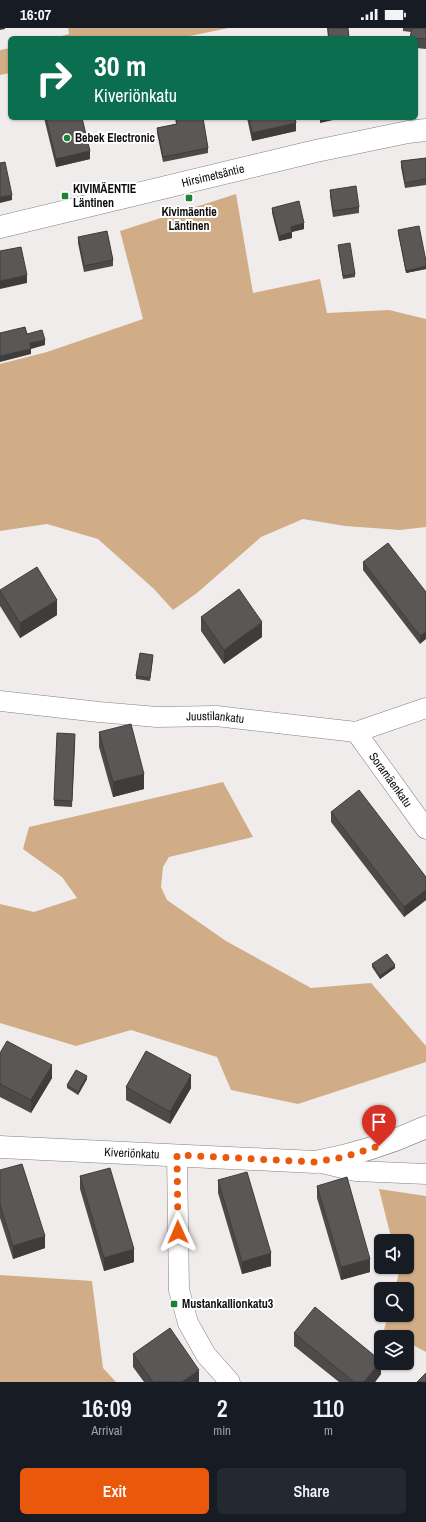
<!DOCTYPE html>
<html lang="en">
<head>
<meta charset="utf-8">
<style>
	body { margin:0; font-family:"Archivo Narrow",sans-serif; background:#242831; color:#f1f3f6; height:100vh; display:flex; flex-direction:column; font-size:15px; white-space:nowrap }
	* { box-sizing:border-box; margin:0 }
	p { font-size:13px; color:#9ea1a6 }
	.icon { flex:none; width:22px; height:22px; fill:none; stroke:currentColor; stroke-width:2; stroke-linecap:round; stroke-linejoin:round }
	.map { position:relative; height:1354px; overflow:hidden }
	.panel { display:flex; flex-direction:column; background:#171b24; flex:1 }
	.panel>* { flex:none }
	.banner { position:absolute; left:8px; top:8px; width:410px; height:84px; border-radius:6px; box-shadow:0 1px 3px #0004; background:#0b6e4f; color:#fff; overflow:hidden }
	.controls { position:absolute; left:374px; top:1206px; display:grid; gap:8px }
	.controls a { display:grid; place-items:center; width:40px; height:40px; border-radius:6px; background:#171b24; box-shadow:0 1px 3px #0004; font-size:20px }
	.pin { position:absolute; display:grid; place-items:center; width:34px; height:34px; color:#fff; margin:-41px -17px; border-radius:50% 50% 50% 0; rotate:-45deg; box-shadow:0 0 4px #0007 }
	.pin .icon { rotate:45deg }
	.me { position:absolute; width:44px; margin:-22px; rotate:359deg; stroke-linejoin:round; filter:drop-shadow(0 0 3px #0008) }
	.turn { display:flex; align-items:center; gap:14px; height:84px; padding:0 20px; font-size:18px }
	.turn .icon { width:52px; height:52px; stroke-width:2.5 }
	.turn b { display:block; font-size:28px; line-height:34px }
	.eta { display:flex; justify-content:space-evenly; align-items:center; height:68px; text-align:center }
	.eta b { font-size:24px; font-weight:600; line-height:28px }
	.primary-button { display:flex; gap:8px; margin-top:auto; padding:8px 20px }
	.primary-button a { flex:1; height:46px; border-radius:6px; background:#ea580c; color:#fff; font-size:16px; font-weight:600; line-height:46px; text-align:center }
	.primary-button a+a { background:#242831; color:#f1f3f6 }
	.status { display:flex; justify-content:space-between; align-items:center; height:28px; padding:0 20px; background:#171b24; direction:ltr }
	.status svg { height:11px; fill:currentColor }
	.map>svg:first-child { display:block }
</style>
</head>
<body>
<div class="status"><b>16:07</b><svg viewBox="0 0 49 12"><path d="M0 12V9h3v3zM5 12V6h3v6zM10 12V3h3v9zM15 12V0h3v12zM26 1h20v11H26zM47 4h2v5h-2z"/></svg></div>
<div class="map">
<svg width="426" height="1354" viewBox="0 0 426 1354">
	<rect width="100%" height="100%" fill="#f1ecec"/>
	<!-- forest -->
	<path fill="#d0ad86" d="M 68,0 L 229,0 L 180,10 L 54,10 L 69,6 Z
		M 10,20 L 10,45 L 0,47 L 0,22 Z
		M 236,166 L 253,265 L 320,251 L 327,285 L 389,282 L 426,291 L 426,499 L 400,502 L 345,498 L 303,491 L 261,509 L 197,565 L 173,582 L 154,561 L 98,511 L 47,496 L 0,503 L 0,336 L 47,324 L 143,291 L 120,203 Z
		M 223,754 L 253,809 L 169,829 L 163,839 L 161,859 L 167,872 L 226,913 L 311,960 L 371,955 L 426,1018 L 426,1034 L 298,1076 L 231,1062 L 217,1029 L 131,1002 L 76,1018 L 0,995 L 0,876 L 34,884 L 77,870 L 62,849 L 23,821 L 29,799 Z
		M 379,1161 L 426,1168 L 426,1324 L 407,1314 L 407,1309 L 397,1309 L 384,1302 L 388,1287 L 407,1287 L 407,1261 L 395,1261 L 399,1245 L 398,1239 L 407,1239 L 407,1213 L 392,1213 Z
		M 0,1247 L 92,1253 L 103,1340 L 116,1354 L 0,1354 Z"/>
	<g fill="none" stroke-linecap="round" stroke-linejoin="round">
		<defs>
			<g id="street">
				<path id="s1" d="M 0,673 L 99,684 L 157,689 L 216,688 L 356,704 L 426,680"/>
				<path id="s2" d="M 356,704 L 426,801"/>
				<path d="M 177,1127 L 179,1262 L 188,1295 L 206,1327 L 230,1354"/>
				<path d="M 317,1134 L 356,1143 L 426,1146"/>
			</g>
			<g id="secondary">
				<path id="s3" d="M 0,199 L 316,123 L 408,104 L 426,102"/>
				<path id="s4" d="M 0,1119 L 315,1134 C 355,1127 389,1116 426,1099"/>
			</g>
		</defs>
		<!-- street casing -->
		<use href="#street" stroke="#838080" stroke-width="21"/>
		<!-- secondary casing -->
		<use href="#secondary" stroke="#838080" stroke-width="23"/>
		<!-- street -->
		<use href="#street" stroke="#fff" stroke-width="20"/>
		<!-- secondary -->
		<use href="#secondary" stroke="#fff" stroke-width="22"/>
	</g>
	<!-- wall -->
	<path fill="#4d4b4a" d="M 327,0 L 348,0 L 349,10 L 328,10 Z
		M 403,0 L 426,0 L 426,21 L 416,20 L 416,10 L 410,10 L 411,4 L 403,3 Z
		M 44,90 L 82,90 L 90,131 L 56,139 Z
		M 175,90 L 203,90 L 208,120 L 208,125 L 163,134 L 157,105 L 157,100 L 176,96 Z
		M 247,90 L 295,90 L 296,103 L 252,113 Z
		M 426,130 L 426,157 L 405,160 L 401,139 L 401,133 Z
		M 330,162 L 359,179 L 359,185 L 333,189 L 330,168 Z
		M 272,180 L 304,201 L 292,204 L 292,210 L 279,213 L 272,185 Z
		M 398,202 L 426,233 L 426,241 L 406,245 L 398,205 Z
		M 78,209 L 113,232 L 113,238 L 84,244 L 78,215 Z
		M 338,217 L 355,246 L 355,249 L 343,251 Z
		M 363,534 L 426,564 L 420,616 L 363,542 Z
		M 0,562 L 57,587 L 20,610 L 0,578 Z
		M 201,589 L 262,609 L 224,636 L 201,603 Z
		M 153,630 L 150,653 L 136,651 L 136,648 Z
		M 99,704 L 144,761 L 113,769 L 99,719 Z
		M 75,712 L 72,779 L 54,778 L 54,772 Z
		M 331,784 L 426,849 L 426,872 L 404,889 L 331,794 Z
		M 372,936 L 395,940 L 380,951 L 372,939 Z
		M 0,1025 L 52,1050 L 31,1085 L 0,1069 Z
		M 87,1051 L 78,1067 L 67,1060 L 67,1057 Z
		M 126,1059 L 191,1060 L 170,1096 L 126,1072 Z
		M 0,1142 L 45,1220 L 13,1231 L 0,1190 Z
		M 80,1148 L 134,1234 L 104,1243 L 80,1161 Z
		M 218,1152 L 271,1238 L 242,1246 L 218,1165 Z
		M 317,1158 L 370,1244 L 341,1252 L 317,1170 Z
		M 294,1305 L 381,1335 L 381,1346 L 375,1354 L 339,1354 L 294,1318 Z
		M 133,1326 L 199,1354 L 144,1354 L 133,1339 Z"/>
	<!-- shaded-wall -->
	<path fill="#3f3d3c" d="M 0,0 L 5,0 L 5,1 L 0,2 Z
		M 320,90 L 342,90 L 320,95 Z
		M 296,95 L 296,103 L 252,113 L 252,105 Z
		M 90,123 L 90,131 L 56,139 L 56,131 Z
		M 12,167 L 12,172 L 0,175 L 0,169 Z
		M 304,195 L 304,201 L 291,204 L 291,199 Z
		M 292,204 L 292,210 L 279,213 L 279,208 Z
		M 426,238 L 426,241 L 406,245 L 406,243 Z
		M 27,247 L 27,255 L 0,261 L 0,253 Z
		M 45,312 L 45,317 L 31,321 L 31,326 L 0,334 L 0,328 L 30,315 Z
		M 57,572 L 57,587 L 20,610 L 20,595 Z
		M 262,594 L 262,609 L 224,636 L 224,622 Z
		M 426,603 L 426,611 L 420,616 L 420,608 Z
		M 144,746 L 144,761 L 113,769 L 113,754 Z
		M 426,862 L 426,872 L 404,889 L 404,879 Z
		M 395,937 L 395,940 L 380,951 L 380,948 Z
		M 52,1037 L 52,1050 L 31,1085 L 31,1072 Z
		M 191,1047 L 191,1060 L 170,1096 L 170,1084 Z
		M 87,1048 L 87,1051 L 78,1067 L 78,1064 Z
		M 45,1208 L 45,1220 L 13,1231 L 13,1218 Z
		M 134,1221 L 134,1234 L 104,1243 L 104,1230 Z
		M 271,1225 L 271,1238 L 242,1246 L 242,1234 Z
		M 370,1231 L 370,1244 L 341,1252 L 341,1239 Z
		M 381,1334 L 381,1346 L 375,1354 L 364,1354 Z
		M 199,1342 L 199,1354 L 182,1354 Z"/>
	<!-- building -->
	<path fill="#5a5756" stroke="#3f3d3c" d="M 328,0 L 348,0 L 349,10 L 329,10 Z
		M 412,0 L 426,0 L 426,11 L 410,10 Z
		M 46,90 L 82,90 L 90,123 L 56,131 Z
		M 176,90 L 203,90 L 208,120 L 163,129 L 157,100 L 177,96 Z
		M 249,90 L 295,90 L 296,95 L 252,105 Z
		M 426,130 L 426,151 L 405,155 L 401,133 Z
		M 5,134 L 12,167 L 0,169 L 0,135 Z
		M 356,158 L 359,179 L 333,183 L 330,162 Z
		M 299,173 L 304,195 L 291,199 L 292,204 L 279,208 L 272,180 Z
		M 419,198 L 426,233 L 426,238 L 406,243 L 398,202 Z
		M 107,203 L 113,232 L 84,238 L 78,209 Z
		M 350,215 L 355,246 L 343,248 L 338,217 Z
		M 21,219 L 27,247 L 0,253 L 0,223 Z
		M 25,299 L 27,306 L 42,302 L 45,312 L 30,315 L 31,321 L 0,328 L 0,305 Z
		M 388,515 L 426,564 L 426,603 L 420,608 L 363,534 Z
		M 37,539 L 57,572 L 20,595 L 0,563 L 0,562 Z
		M 239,561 L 262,594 L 224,622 L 201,589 Z
		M 140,625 L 153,627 L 150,650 L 136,648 Z
		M 131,696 L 144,746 L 113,754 L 99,704 Z
		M 57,705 L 75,706 L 72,773 L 54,772 Z
		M 359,762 L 426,849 L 426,862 L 404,879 L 331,784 Z
		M 387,926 L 395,937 L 380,948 L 372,936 Z
		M 7,1013 L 52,1037 L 31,1072 L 0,1056 L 0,1025 Z
		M 146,1023 L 191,1047 L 170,1084 L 126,1059 Z
		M 76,1042 L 87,1048 L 78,1064 L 67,1057 Z
		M 22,1136 L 45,1208 L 13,1218 L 0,1177 L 0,1142 Z
		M 110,1140 L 134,1221 L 104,1230 L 80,1148 Z
		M 247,1144 L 271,1225 L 242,1234 L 218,1152 Z
		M 347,1149 L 370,1231 L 341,1239 L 317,1158 Z
		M 315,1279 L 381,1333 L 364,1354 L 354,1354 L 294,1305 Z
		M 170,1300 L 199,1342 L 182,1354 L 153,1354 L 133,1326 Z
		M 426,1345 L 426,1354 L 417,1354 Z"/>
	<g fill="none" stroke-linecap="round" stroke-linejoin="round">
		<!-- route -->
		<path stroke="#ea580c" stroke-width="7" stroke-dasharray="0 12.6" d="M 178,1204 L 177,1127 L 315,1134 L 344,1129 L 379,1118"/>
	</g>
	<!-- markers -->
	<g fill="#1e8134" stroke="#fff" stroke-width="1.5">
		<circle cx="67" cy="110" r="4"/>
		<rect x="61" y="164" width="8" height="8" rx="2"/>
		<rect x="185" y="166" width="8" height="8" rx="2"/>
		<rect x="170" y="1272" width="8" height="8" rx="2"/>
	</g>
	<g text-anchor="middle" stroke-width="4" stroke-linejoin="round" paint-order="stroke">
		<!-- poi labels -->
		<g font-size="12" font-weight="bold" fill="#0e0d0d" stroke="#fff" text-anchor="start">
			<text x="75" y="114">Bebek Electronic</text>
			<text x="73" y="165">KIVIMÄENTIE<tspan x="73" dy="14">Läntinen</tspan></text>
			<text x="189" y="188" text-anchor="middle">Kivimäentie<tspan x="189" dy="14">Läntinen</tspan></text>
			<text x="182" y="1280">Mustankallionkatu3</text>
		</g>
		<!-- street labels -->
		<g font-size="12" fill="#0e0d0d" stroke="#fff">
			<text dy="4" stroke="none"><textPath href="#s3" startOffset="219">Hirsimetsäntie</textPath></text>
			<text dy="4" stroke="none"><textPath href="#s1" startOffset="216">Juustilankatu</textPath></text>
			<text dy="4" stroke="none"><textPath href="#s2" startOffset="59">Soramäenkatu</textPath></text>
			<text dy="4" stroke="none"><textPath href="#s4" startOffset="132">Kiveriönkatu</textPath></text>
		</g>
	</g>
</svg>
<div class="controls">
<a><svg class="icon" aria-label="sound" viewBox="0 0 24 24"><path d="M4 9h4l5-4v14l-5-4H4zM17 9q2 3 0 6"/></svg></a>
<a><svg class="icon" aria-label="search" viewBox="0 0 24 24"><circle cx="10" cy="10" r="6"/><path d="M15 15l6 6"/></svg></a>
<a><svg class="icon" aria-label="layers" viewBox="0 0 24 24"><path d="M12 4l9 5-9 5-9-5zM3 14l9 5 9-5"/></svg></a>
</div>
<div class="pin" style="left:379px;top:1118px;background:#d93025"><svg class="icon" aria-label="arrive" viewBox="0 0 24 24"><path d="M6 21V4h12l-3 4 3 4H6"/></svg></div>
<svg class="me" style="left:178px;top:1204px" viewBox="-20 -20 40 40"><path d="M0-17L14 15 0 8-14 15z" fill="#ea580c" stroke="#fff" stroke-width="4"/></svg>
<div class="banner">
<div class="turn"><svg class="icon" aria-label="right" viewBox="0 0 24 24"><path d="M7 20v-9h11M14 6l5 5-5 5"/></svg><div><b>30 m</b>Kiveriönkatu</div></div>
</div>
</div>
<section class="panel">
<div class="eta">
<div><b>16:09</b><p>Arrival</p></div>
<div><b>2</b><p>min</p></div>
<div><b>110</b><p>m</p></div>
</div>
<div class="primary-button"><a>Exit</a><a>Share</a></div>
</section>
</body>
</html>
